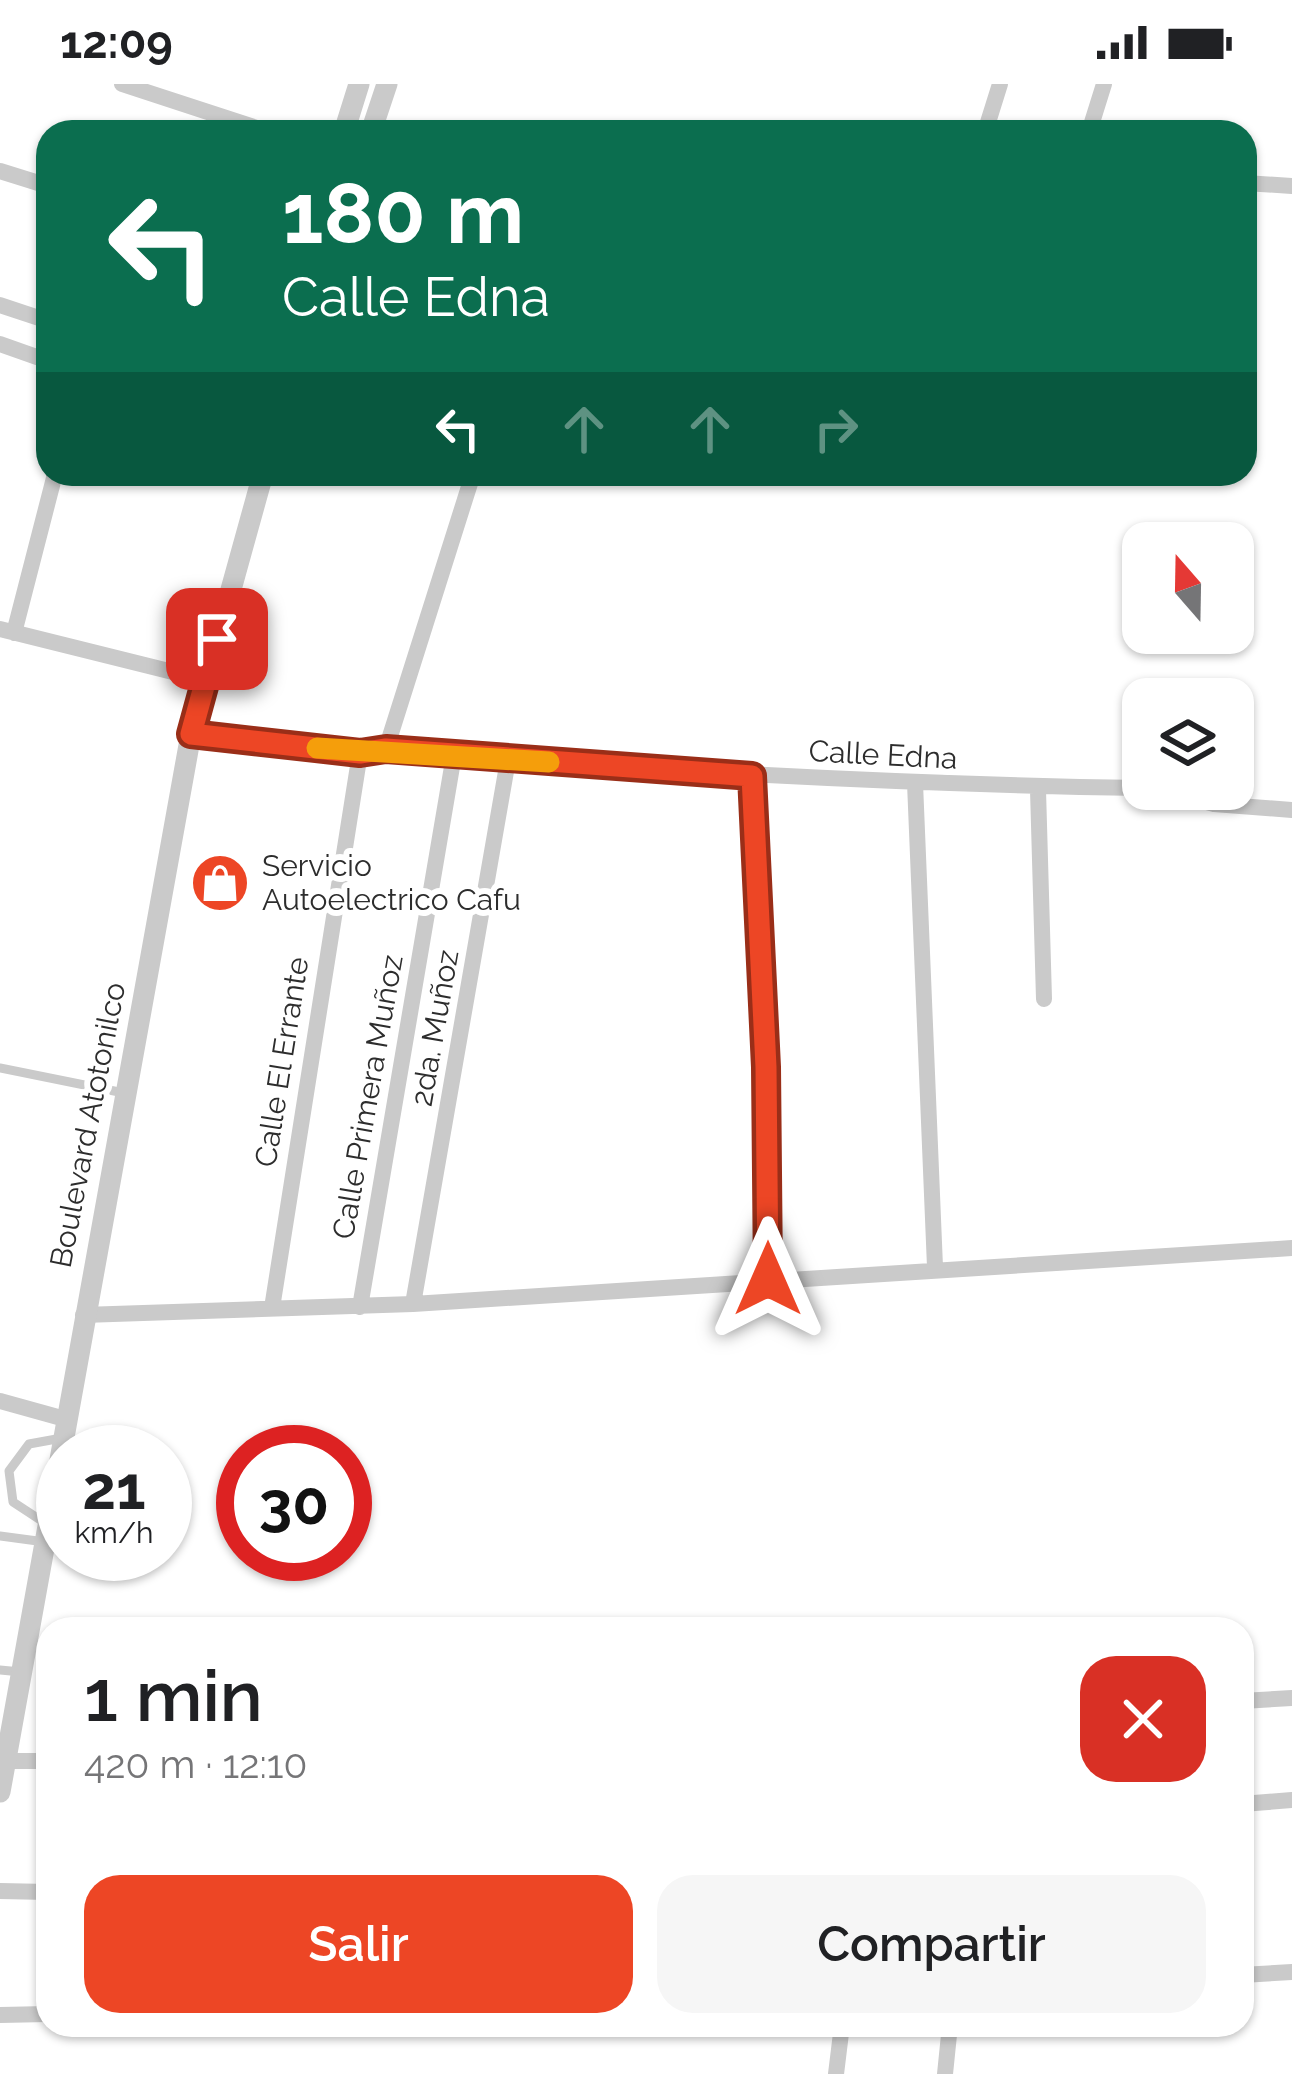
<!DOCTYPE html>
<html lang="es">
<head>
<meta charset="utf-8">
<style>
	body { margin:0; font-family:Raleway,sans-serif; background:#f6f6f6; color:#202124; height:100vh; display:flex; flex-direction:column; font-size:45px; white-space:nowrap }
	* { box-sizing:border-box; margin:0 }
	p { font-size:39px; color:#757577 }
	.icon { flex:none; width:66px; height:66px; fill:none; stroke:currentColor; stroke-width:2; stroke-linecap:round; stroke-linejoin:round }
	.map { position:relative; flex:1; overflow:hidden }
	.drawer { position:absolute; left:36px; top:1533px; width:1218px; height:420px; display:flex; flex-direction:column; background:#fff; border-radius:36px; box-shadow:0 3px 9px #0004 }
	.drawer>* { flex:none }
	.guide { position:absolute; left:36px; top:36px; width:1221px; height:366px; border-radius:36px; box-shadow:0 3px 9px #0004; background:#0b6e4f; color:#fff; overflow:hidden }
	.needle { width:78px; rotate:340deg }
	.fabs { position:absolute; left:1122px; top:438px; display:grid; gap:24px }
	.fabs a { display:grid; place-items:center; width:132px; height:132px; border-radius:24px; background:#fff; box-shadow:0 3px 9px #0004; font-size:60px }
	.speed { position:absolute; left:36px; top:1341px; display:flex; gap:24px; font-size:60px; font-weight:700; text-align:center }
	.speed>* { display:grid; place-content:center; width:156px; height:156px; border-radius:50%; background:#fff; box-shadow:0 3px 9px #0004; line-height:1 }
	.speed small { font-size:30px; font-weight:400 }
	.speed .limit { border:18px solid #d22; background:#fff; color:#111 }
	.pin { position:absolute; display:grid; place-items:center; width:102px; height:102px; color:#fff; margin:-51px; border-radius:24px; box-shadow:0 6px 18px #0006 }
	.me { position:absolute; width:132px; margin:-66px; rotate:0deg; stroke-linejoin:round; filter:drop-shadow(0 0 9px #0008) }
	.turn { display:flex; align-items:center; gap:42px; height:252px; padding:0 48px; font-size:54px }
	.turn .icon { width:156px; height:156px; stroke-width:2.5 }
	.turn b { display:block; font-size:84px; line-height:102px }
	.lanes { display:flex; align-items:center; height:114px; padding:0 48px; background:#0003; justify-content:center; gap:60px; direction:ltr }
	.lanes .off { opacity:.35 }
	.round { display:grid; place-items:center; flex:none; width:126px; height:126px; border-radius:36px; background:#f6f6f6 }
	.overview { display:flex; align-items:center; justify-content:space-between; height:204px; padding:0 48px }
	h1 { font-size:72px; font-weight:600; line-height:90px }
	.button { display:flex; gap:24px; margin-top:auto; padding:24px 48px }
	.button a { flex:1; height:138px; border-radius:36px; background:#ed4625; color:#fff; font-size:48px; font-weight:600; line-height:138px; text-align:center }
	.button a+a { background:#f6f6f6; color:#202124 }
	.status { display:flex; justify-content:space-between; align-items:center; height:84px; padding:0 60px; background:#fff; direction:ltr }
	.status svg { height:33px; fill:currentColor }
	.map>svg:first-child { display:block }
</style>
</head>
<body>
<div class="status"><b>12:09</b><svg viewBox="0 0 49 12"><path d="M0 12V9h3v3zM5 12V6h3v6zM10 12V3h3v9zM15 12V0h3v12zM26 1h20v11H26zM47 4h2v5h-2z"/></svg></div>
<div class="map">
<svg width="1292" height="1990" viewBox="0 0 1292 1990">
	<rect width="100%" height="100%" fill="#fff"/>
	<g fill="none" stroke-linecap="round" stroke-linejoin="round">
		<!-- service -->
		<path stroke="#cacaca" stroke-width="9" d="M 0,984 L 124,1009
			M 45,1439 L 13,1418 L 9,1387 L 29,1360 L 62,1354
			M 0,1452 L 45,1458
			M 0,1586 L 21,1588"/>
		<!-- minor -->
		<path stroke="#cacaca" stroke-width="16" d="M 122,0 L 269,48
			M 372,44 L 436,48
			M 985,48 L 1000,0
			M 1089,48 L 1104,0
			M 0,87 L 48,102
			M 1245,99 L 1292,102
			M 0,221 L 48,237
			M 0,260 L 48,277
			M 0,545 L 205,596
			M 14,549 L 55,390
			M 191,650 L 360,669 L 386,665 C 638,686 890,700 1143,704
			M 386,665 L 473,390
			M 752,692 L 766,983 L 768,1195
			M 915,699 L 935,1183
			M 1159,705 L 1214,720 L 1292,726
			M 1038,706 L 1044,915
			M 413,1220 L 508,676
			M 360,1223 L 454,671
			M 272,1224 L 360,669
			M 83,1231 L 413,1220 L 1292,1164
			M 0,1317 L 65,1335
			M 1242,1617 L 1292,1614
			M 5,1677 L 48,1677
			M 1242,1720 L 1292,1716
			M 0,1807 L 48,1808
			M 1242,1891 L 1292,1888
			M 0,1931 L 48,1930
			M 836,1990 L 842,1941
			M 945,1990 L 950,1941"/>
		<!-- tertiary -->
		<path stroke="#cacaca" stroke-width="21" d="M 344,48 L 359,0
			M 371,48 L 387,0
			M 0,1708 L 191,650 L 263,390"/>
	</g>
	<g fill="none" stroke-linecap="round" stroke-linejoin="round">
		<defs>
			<path id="route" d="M 217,555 L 191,650 L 360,669 L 386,665 L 752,692 L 766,983 L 768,1195"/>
		</defs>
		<!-- route casing -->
		<use href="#route" stroke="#9a2e18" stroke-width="30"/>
		<!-- route -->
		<use href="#route" stroke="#ed4625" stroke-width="21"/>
		<!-- slow -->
		<path stroke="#f59e0b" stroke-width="21" d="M 317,664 L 549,678"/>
	</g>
	<!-- icons -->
	<defs>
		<symbol id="shop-disc" viewBox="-11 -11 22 22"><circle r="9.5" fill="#ed4625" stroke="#fff"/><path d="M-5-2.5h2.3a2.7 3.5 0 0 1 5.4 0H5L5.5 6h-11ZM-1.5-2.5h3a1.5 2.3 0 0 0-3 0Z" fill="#fff"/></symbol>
	</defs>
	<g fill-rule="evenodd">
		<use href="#shop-disc" x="187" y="766" width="66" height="66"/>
	</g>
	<g text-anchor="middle" stroke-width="12" stroke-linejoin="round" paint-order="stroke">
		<!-- street labels -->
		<g font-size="30" fill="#2d2d2d" stroke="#fff">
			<text transform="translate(883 671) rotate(3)" y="10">Calle Edna</text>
			<text transform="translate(435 944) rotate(-80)" y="10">2da. Muñoz</text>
			<text transform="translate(282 978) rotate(-81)" y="10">Calle El Errante</text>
			<text transform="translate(368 1013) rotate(-80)" y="10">Calle Primera Muñoz</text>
			<text transform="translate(88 1041) rotate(-79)" y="10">Boulevard Atotonilco</text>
		</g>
		<!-- poi labels -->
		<g font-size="30" fill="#2d2d2d" stroke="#fff" text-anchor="start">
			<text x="262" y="792">Servicio<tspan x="262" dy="34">Autoelectrico Cafu</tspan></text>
		</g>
	</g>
</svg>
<div class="fabs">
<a><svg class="needle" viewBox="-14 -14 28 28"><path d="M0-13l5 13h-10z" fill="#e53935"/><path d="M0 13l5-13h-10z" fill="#757577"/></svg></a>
<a><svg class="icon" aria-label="layers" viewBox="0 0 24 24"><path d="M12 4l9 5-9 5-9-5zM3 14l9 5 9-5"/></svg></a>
</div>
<div class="speed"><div>21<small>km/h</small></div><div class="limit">30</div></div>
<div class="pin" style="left:217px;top:555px;background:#d93025"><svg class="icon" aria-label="arrive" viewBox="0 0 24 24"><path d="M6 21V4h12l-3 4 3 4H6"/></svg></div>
<svg class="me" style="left:768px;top:1195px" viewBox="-20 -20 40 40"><path d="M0-17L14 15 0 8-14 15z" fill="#ed4625" stroke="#fff" stroke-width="4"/></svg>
<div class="guide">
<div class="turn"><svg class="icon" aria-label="left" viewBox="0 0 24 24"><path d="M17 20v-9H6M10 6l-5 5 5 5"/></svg><div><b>180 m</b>Calle Edna</div></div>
<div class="lanes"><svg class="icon" aria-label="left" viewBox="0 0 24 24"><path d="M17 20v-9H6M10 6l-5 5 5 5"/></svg><svg class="icon off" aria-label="ahead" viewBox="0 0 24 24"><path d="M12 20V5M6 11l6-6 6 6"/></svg><svg class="icon off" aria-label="ahead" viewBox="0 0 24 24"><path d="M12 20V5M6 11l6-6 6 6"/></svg><svg class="icon off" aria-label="right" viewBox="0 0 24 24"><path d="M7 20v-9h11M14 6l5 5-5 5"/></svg></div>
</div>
<section class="drawer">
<div class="overview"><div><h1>1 min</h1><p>420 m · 12:10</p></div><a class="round" style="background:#d93025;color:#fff"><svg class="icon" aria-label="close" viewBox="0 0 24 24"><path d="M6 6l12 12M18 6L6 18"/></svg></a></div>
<div class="button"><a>Salir</a><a>Compartir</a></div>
</section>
</div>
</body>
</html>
